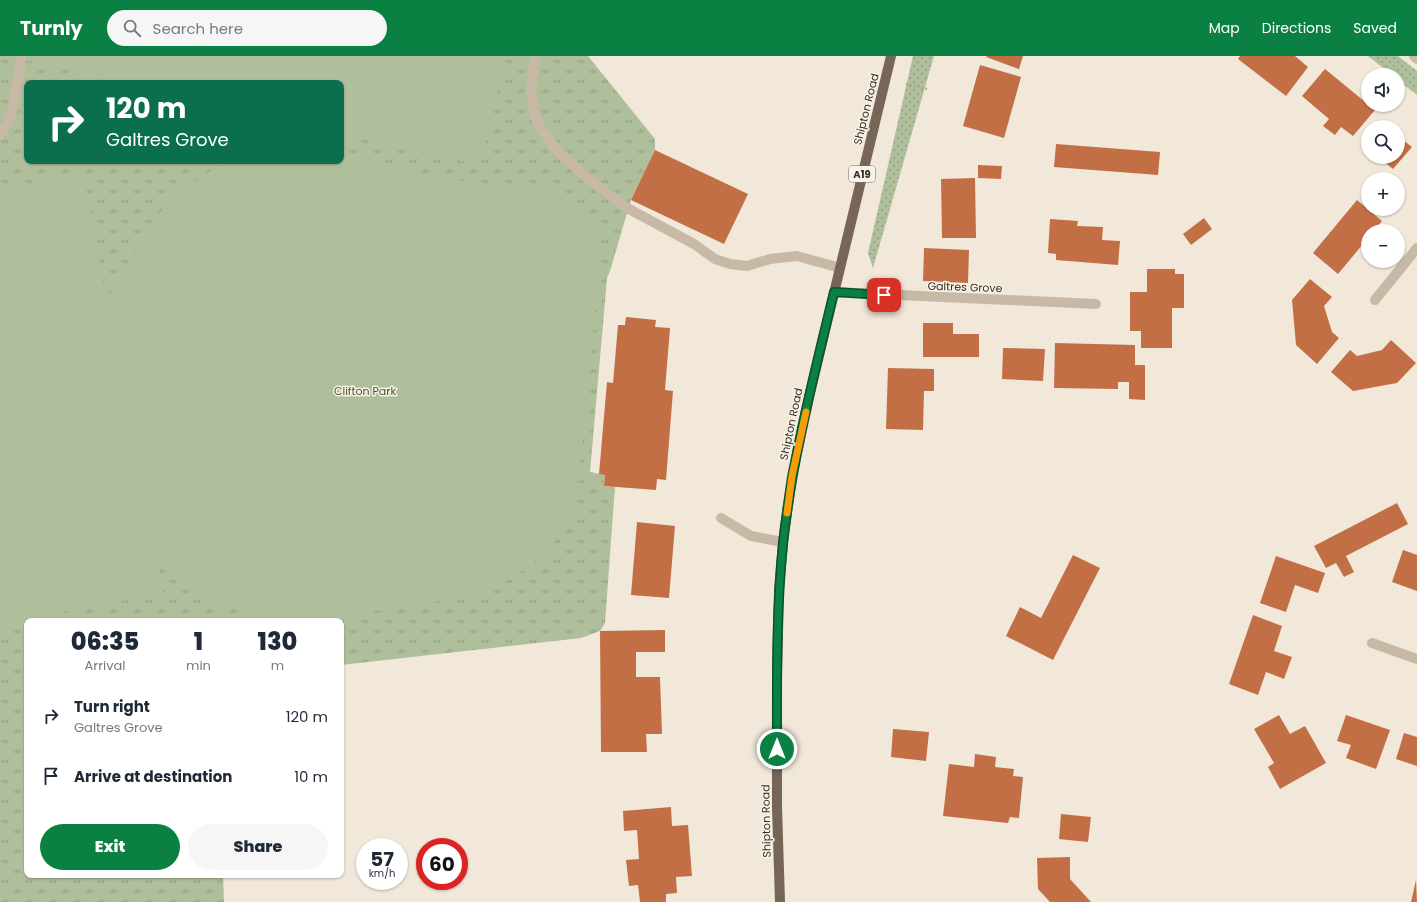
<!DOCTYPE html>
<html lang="en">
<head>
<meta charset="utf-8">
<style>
	body { margin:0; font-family:Poppins,sans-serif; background:#f6f6f7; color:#1f2937; height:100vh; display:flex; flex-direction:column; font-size:15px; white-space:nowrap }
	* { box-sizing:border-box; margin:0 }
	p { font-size:13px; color:#747a83 }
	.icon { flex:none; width:22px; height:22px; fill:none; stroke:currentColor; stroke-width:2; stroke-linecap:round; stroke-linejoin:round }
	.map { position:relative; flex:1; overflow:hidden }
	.sheet { position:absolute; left:24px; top:562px; width:320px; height:260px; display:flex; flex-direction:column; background:#fff; border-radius:8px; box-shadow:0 1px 3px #0004 }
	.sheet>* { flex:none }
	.hud { position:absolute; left:24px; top:24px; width:320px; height:84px; border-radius:8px; box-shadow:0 1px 3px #0004; background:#0b6e4f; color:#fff; overflow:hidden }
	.tools { position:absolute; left:1361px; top:12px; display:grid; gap:8px }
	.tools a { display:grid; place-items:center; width:44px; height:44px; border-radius:50%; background:#fff; box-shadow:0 1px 3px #0004; font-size:20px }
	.speed { position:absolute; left:356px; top:782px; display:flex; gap:8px; font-size:20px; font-weight:700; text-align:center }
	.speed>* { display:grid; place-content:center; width:52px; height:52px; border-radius:50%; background:#fff; box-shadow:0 1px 3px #0004; line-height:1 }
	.speed small { font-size:10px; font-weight:400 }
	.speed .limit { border:6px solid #d22; background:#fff; color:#111 }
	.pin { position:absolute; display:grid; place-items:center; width:34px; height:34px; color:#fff; margin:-17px; border-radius:8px; box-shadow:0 2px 6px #0006 }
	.me { position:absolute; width:44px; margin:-22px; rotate:0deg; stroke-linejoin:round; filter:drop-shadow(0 0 3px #0008) }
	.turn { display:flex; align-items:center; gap:14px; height:84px; padding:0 16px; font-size:18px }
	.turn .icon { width:52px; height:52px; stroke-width:2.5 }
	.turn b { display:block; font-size:28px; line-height:34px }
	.eta { display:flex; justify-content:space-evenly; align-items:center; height:68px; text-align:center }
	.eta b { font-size:24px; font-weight:800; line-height:28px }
	.cta { display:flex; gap:8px; margin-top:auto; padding:8px 16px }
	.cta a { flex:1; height:46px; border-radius:24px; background:#0b8043; color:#fff; font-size:16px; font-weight:800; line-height:46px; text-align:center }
	.cta a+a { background:#f6f6f7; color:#1f2937 }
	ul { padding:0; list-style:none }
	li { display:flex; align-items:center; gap:12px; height:60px; padding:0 16px }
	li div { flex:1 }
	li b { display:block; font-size:15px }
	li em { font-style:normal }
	header { display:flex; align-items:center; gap:24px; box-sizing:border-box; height:56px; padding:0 20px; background:#0b8043; color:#fff }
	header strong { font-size:19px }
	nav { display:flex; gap:22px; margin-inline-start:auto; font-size:14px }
	.search { width:280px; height:36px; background:#f6f6f7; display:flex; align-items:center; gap:10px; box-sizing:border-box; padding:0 14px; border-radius:22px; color:#747a83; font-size:15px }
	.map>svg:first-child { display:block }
</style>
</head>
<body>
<header>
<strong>Turnly</strong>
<div class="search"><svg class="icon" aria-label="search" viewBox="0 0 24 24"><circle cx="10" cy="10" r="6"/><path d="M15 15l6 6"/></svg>Search here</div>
<nav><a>Map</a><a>Directions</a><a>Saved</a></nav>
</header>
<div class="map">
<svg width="1417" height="846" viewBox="0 0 1417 846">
	<defs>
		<pattern id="grass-dots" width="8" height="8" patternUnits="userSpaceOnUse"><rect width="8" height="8" fill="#b0bf9b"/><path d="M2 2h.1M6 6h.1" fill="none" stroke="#909c7e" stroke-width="1.8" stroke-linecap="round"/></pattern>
		<pattern id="park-tufts" width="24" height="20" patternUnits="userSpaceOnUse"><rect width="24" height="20" fill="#b0bf9b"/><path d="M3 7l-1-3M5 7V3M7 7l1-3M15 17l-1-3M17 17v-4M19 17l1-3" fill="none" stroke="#909c7e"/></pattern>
	</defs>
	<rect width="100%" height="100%" fill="#f1e8da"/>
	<!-- grass -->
	<path fill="url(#grass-dots)" d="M 913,0 L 934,0 L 873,212 L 868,197 Z
		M 1368,0 L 1398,0 L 1417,15 L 1417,39 L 1398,24 L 1398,19 L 1392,19 Z"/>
	<!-- park -->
	<path fill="url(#park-tufts)" fill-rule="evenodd" d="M 0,0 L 588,0 L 655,83 L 655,94 L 631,144 L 610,215 L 607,222 L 590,416 L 605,419 L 604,430 L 615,431 L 605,567 L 600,575 L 581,582 L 341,609 L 341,565 L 27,565 L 27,819 L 223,819 L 224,846 L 0,846 ZM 27,27 L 341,27 L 341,105 L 27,105 Z"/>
	<!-- garden -->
	<path fill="#b0bf9b" d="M 27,0 L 506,0 L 480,109 L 341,77 L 341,27 L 126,27 L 26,4 Z
		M 341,95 L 434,120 L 506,133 L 539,128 L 602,177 L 576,451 L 547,498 L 484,539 L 304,565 L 285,565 L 214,548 L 155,497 L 163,537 L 0,568 L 0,134 L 83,118 L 107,244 L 152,165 L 180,135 L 226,105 L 341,105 Z"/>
	<!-- building -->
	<path fill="#c36f46" d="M 987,0 L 1023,0 L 1019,13 L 986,1 Z
		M 1240,0 L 1295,0 L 1308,11 L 1286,40 L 1238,3 Z
		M 980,9 L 1021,21 L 1004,82 L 963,70 Z
		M 1325,13 L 1375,54 L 1353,80 L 1341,71 L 1335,79 L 1323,70 L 1329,63 L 1302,40 Z
		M 1379,64 L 1387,71 L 1373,71 Z
		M 1368,77 L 1368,93 L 1361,87 Z
		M 1398,80 L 1412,91 L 1393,113 L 1378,101 L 1398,101 Z
		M 1056,88 L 1160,96 L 1158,119 L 1054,111 Z
		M 655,94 L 748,138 L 724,188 L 631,144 Z
		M 978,109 L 1002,110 L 1001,123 L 978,122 Z
		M 975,122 L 976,182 L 942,182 L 941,123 Z
		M 1357,144 L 1382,165 L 1374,175 L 1368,175 L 1368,182 L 1338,218 L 1313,197 Z
		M 1204,162 L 1212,173 L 1191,189 L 1183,178 Z
		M 1050,163 L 1078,165 L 1077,170 L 1103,171 L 1102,184 L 1120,185 L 1118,209 L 1056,204 L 1056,198 L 1048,197 Z
		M 924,192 L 969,194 L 968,227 L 923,225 Z
		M 1147,213 L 1175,213 L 1175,218 L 1184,218 L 1184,252 L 1172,252 L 1172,292 L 1141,292 L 1141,275 L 1130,275 L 1130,236 L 1147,236 Z
		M 1310,223 L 1332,241 L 1324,250 L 1332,276 L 1339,282 L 1317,308 L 1296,289 L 1292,244 Z
		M 626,261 L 656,264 L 655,271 L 670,272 L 665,334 L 673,335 L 666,424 L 657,423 L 656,434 L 604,430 L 605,419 L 599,418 L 607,326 L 613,327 L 618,269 L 625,269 Z
		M 923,267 L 953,267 L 953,278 L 979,278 L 979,301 L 923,301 Z
		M 1391,284 L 1416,307 L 1397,327 L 1353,335 L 1331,316 L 1350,294 L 1357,300 L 1382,294 Z
		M 1055,287 L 1135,289 L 1135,309 L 1145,309 L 1145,344 L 1129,343 L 1129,326 L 1118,326 L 1118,333 L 1054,332 Z
		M 1003,292 L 1045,293 L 1043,325 L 1002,323 Z
		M 888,312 L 934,313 L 934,335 L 924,335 L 923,374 L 886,373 Z
		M 1397,447 L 1408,468 L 1346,500 L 1354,516 L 1344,521 L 1336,507 L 1326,512 L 1314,490 Z
		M 637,466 L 675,470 L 669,542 L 631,539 Z
		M 1403,494 L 1417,499 L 1417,535 L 1392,526 Z
		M 1073,499 L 1100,512 L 1053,604 L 1006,580 L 1020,551 L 1041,562 Z
		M 1276,500 L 1325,517 L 1318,537 L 1295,529 L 1286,556 L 1260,547 Z
		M 1253,559 L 1282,570 L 1274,595 L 1292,601 L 1284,623 L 1266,616 L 1258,639 L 1229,628 Z
		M 665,574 L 665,596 L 636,596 L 636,621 L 660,621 L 662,678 L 646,678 L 647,696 L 601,696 L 600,575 Z
		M 1279,659 L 1290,678 L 1305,670 L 1326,707 L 1280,733 L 1268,711 L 1274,707 L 1254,673 Z
		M 1346,659 L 1390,674 L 1376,713 L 1346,702 L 1351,689 L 1337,685 Z
		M 893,673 L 929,676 L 926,705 L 891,701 Z
		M 1404,677 L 1417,681 L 1417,710 L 1396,703 Z
		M 975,698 L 996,701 L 995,711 L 1014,713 L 1013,720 L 1023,721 L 1019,762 L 1010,761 L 1008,767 L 943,760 L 949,708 L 974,711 Z
		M 671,751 L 672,770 L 688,769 L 692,820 L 676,821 L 677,837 L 666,838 L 666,846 L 640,846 L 638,829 L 629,830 L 626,804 L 639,803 L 637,774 L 624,775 L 623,755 Z
		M 1061,758 L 1091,761 L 1088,786 L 1059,783 Z
		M 1070,801 L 1070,823 L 1091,846 L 1050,846 L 1038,833 L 1037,802 Z
		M 1416,824 L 1417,846 L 1411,846 Z"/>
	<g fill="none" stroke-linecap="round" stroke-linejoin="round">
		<!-- path -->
		<path stroke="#b4a391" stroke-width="2.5" stroke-dasharray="2 2" stroke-linecap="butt" d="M 906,28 L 927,33"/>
		<!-- service -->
		<path stroke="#c8b9a7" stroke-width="10" d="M 535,0 L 531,37 L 537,67 L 557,94 L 587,122 L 629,153 L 694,188 L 715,203 L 730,208 L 747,210 L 770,203 L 797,200 L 840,212
			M 0,79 L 11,60 L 22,0
			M 721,462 L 751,480 L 783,486"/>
		<!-- minor -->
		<path stroke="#c8b9a7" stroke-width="10" d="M 1414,0 L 1417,3
			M 834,236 L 1096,248
			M 1375,244 L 1417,192
			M 1372,587 L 1417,603"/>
		<!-- primary -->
		<path stroke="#776558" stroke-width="10" d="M 780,846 L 777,751 L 777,621 L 779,534 L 783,486 L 792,420 L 810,337 L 891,0"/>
	</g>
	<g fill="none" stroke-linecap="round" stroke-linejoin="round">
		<defs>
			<path id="route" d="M 777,693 C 777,625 776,556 783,488 C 792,403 814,319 834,236 L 884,239"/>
		</defs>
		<!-- route casing -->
		<use href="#route" stroke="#07532c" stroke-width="10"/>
		<!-- route -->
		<use href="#route" stroke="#0b8043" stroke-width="7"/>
		<!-- slow -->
		<path stroke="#f59e0b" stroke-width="7" d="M 787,457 L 792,420 L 806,356"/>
	</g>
	<g text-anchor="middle" stroke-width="3" stroke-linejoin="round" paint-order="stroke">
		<!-- shield labels -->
		<rect fill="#f9f2e6" stroke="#706860" stroke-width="1" x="849" y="110" width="26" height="16" rx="3"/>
		<g font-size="10" font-weight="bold" fill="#352d27">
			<text x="862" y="122">A19</text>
		</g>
		<!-- street labels -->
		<g font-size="11" fill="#352d27" stroke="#f9f2e6">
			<text transform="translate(866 53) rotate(-76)" y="4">Shipton Road</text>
			<text transform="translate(965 231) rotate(2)" y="4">Galtres Grove</text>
			<text transform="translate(791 368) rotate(-78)" y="4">Shipton Road</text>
			<text transform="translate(766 765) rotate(-91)" y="4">Shipton Road</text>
		</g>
		<!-- park labels -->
		<g font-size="11" fill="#41532c" stroke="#f9f2e6">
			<text x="365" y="339">Clifton Park</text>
		</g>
	</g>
</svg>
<div class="tools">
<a><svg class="icon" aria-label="sound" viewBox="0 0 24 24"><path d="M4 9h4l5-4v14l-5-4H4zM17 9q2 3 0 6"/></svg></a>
<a><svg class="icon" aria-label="search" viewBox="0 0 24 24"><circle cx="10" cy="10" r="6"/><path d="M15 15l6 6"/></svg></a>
<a>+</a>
<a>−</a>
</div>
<div class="speed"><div>57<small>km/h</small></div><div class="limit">60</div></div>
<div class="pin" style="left:884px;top:239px;background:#d93025"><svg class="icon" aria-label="arrive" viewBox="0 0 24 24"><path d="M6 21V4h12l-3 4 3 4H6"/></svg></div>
<svg class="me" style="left:777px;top:693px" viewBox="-20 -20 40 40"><circle r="17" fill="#0b8043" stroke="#fff" stroke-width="3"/><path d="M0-11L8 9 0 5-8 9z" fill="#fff"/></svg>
<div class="hud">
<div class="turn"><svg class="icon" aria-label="right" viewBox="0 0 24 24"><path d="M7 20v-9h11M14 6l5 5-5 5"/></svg><div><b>120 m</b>Galtres Grove</div></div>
</div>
<section class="sheet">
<div class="eta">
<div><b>06:35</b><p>Arrival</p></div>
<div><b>1</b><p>min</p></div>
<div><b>130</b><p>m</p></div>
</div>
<ul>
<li><svg class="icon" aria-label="right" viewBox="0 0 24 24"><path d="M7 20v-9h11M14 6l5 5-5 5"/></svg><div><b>Turn right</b><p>Galtres Grove</p></div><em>120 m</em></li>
<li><svg class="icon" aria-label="arrive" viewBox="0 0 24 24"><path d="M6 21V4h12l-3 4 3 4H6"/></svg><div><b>Arrive at destination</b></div><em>10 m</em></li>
</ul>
<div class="cta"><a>Exit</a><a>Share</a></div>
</section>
</div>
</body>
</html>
